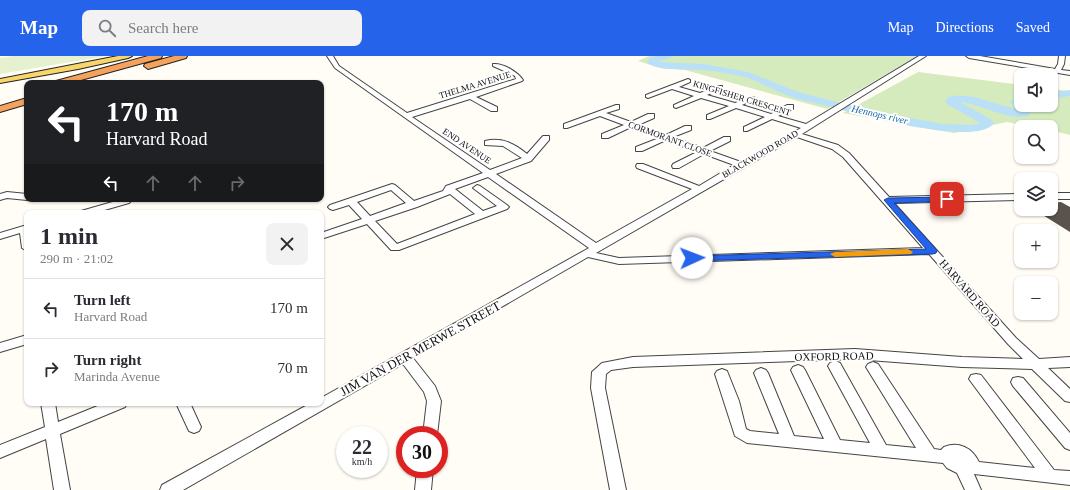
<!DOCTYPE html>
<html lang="en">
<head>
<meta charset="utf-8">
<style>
	body { margin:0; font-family:Georgia,serif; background:#f2f2f3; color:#2b2b33; height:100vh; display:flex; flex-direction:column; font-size:15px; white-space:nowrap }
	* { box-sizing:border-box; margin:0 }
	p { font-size:13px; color:#7c7c81 }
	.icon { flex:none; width:22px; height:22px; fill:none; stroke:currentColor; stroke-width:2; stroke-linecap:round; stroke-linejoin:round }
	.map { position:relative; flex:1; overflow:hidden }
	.panel { position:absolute; left:24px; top:154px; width:300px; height:196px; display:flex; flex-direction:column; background:#fff; border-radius:8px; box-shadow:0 1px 3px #0004 }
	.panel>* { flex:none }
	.guide { position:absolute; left:24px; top:24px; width:300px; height:122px; border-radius:8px; box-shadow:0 1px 3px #0004; background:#202124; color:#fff; overflow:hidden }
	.buttons { position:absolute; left:1014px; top:12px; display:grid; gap:8px }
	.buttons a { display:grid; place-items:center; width:44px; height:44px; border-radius:8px; background:#fff; box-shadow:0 1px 3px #0004; font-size:20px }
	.speed { position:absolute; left:336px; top:370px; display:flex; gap:8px; font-size:20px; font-weight:700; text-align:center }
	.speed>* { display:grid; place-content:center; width:52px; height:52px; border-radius:50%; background:#fff; box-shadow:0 1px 3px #0004; line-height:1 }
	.speed small { font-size:10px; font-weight:400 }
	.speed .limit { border:6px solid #d22; background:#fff; color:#111 }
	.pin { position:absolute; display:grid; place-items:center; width:34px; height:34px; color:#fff; margin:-17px; border-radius:8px; box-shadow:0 2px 6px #0006 }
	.me { position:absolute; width:44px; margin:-22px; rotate:88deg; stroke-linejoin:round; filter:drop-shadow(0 0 3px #0008) }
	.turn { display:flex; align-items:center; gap:14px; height:84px; padding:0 16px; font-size:18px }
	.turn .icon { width:52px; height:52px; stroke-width:2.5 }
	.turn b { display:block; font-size:28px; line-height:34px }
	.lanes { display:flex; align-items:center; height:38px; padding:0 16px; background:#0003; justify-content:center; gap:20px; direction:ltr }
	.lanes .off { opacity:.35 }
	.round { display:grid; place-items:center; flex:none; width:42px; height:42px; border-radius:8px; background:#f2f2f3 }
	.overview { display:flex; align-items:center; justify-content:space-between; height:68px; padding:0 16px }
	h1 { font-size:24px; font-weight:700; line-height:30px }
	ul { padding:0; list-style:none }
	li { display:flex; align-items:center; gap:12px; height:60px; padding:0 16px; border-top:1px solid #e1e1e2 }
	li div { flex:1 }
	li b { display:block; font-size:15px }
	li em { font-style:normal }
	header { display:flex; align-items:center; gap:24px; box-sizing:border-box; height:56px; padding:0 20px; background:#2563eb; color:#fff }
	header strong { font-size:19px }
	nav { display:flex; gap:22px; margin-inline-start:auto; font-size:14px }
	.search { width:280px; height:36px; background:#f2f2f3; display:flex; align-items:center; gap:10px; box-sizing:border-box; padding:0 14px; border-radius:8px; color:#7c7c81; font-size:15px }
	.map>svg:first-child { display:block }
</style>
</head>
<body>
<header>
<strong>Map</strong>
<div class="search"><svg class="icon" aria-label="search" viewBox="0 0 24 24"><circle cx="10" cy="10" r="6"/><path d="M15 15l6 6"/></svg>Search here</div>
<nav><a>Map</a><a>Directions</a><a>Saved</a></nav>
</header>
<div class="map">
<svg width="1070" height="434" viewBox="0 0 1070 434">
	<rect width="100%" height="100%" fill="#fffdf5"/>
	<!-- green -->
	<path fill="#d5ebbd" d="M 649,0 L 917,0 L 827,53 L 685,14 L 654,10 L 638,5 Z
		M 918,16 L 1021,29 L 1021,49 L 1051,49 L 1051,33 L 1070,35 L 1070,79 L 1051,74 L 1051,71 L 1032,71 L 1007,66 L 954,77 L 843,57 Z"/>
	<!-- pitch -->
	<path fill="#e6f2cf" d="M 12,0 L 106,0 L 0,18 L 0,2 Z"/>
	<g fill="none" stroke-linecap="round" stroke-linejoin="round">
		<!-- river -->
		<path fill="#b9e0f7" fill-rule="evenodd" d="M 656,0 L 672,0 L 670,2 L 659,5 L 662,6 L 704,8 L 748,16 L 798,36 L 864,53 L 942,68 L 972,69 L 980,67 L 947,48 L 945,46 L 948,41 C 971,35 995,50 1018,53 L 1010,46 L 1012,44 L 1021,42 L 1021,49 L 1027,49 L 1030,57 L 1028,60 C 1006,65 982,48 960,46 L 992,64 L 994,67 C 977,92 858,58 830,51 C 817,47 802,45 789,40 C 774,35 760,26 745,21 C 731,18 716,15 703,14 C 690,13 655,16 647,6 L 650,2 Z
			M 1070,34 L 1070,40 L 1051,43 L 1051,37 Z"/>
	</g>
	<!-- building -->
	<path fill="#5a524d" d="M 1061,146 L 1070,151 L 1070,176 L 1033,153 L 1051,153 L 1051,147 Z"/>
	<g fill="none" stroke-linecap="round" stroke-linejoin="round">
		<defs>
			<path id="minor" d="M 327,0 L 333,0 L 339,10 L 407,57 L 516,23 L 515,20 L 493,10 L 493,8 C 503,7 518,16 523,24 L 522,25 L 476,41 L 497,51 L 497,55 L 491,55 L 470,43 L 412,61 L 490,114 L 522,102 L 503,90 L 485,89 L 485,85 C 502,81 515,88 527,98 L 543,80 L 549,80 L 549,84 L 531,105 L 496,118 L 596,187 L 692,133 L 637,112 L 636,110 L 637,108 L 643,108 L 699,130 L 734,109 L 704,98 L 679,112 L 673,112 L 672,110 L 673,108 L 697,96 L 666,84 L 642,95 L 636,95 L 636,91 L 659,82 L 631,71 L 608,82 L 602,82 L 602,78 L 624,69 L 600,60 L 567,72 L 564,72 L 564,68 L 616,49 L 619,49 L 619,53 L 606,57 L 631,66 L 648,58 L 654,58 L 654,62 L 638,69 L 666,79 L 685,70 L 691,70 L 691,74 L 673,81 L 703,92 L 724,81 L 730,81 L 730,85 L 710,95 L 741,106 L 801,72 L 772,63 L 747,75 L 744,75 L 744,71 L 765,61 L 736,52 L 710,63 L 707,63 L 707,59 L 729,50 L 701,42 L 676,52 L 674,51 L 674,49 L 694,40 L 672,33 L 648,42 L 646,41 L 646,39 L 688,23 L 690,24 L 690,26 L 679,31 L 700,37 L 718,30 L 722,30 L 722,32 L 707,39 L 735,47 L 750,41 L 754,41 L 754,43 L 742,49 L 771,58 L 787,49 L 793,49 L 793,53 L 778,60 L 806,68 L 919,0 L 926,0 L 802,78 L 838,89 L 849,97 L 889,141 L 1021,138 L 1021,144 L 894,147 L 1016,282 L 1039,303 L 1070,301 L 1070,311 L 1048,312 L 1070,333 L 1070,346 L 1065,345 L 1032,313 L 962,311 L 855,303 L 633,311 L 611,314 L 606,318 L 605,332 L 626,434 L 610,434 L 591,332 L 592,316 L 602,307 L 633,301 L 855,293 L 962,301 L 1023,303 L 1008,288 L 929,198 L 619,208 L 588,201 L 413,302 L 435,330 L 441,345 L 437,379 L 423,379 L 427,345 L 424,336 L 403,308 L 183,434 L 160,434 L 162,429 L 311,347 L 321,347 L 321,342 L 589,192 L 488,121 L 455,133 L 483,155 L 497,150 L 473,132 L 477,129 L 480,130 L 507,149 L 509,151 L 507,153 L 399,194 L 391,194 L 367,168 L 321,183 L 321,177 L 362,163 L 349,149 L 333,154 L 330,153 L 328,151 L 330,149 L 392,128 L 395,129 L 414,145 L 443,135 L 446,130 L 483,117 L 335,12 ZM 797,81 L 832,93 L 843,101 L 923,192 L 619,202 L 596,197 ZM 391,134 L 406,147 L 370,160 L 357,146 ZM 450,138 L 475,158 L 397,188 L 375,165 L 417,151 Z
				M 966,0 L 980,0 L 1055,13 L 1058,8 L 1059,0 L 1065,0 L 1064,8 L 1061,14 L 1070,15 L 1070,19 L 969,2 Z
				M 7,136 L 27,138 L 27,143 L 30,143 L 27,144 L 7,142 L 0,144 L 0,138 Z
				M 1051,137 L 1070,137 L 1070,143 L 1051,143 Z
				M 123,143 L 129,143 L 131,145 L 129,147 L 94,157 L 79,157 L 81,155 Z
				M 27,169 L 27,195 L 22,192 L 20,177 L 0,183 L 0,177 Z
				M 27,279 L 27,288 L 0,296 L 0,287 Z
				M 835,305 L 840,307 L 886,389 L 916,392 L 866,311 L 868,308 L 873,306 L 878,308 L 934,393 L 941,394 L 944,391 C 959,385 972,392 979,406 L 1035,412 L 969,323 L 971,319 L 976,318 L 981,319 L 1054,414 L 1070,415 L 1070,429 L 974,418 L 981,434 L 965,434 L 957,417 L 947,412 L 943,407 L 747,387 L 735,380 L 715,318 L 717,315 L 722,313 L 727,315 L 739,345 L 746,373 L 750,375 L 779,378 L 754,317 L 756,314 L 761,312 L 766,314 L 768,317 L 794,380 L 824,383 L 791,314 L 793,311 L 798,309 L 803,311 L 805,314 L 840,384 L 870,387 L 828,310 L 830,307 Z
				M 1018,321 L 1023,322 L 1070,377 L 1070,394 L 1065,392 L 1013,330 L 1011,326 L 1013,322 Z
				M 41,347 L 55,347 L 58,366 L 105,347 L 127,347 L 125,351 L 60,378 L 70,434 L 54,434 L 46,383 L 0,402 L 0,389 L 45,371 Z
				M 176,347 L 190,347 L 201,371 L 199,375 L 194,377 L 189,375 Z
				M 417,413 L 433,413 L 431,434 L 415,434 Z"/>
			<path id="major" d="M 118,0 L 132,0 L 128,2 L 78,13 L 0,27 L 0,23 Z"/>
			<path id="highway" d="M 148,0 L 162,0 L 161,2 L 70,27 L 54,27 L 56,25 Z
				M 174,0 L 187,0 L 186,2 L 148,13 L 144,10 L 145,8 Z
				M 27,42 L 27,48 L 0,56 L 0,50 Z"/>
		</defs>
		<!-- minor casing -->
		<use href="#minor" stroke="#444" stroke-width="2"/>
		<!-- major casing -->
		<use href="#major" stroke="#222" stroke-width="2"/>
		<!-- highway casing -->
		<use href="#highway" stroke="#222" stroke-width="2"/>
		<!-- minor -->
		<use href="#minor" fill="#fff" fill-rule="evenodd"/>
		<!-- major -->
		<use href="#major" fill="#f9d66b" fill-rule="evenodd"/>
		<!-- highway -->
		<use href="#highway" fill="#f5a25d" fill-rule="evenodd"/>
	</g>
	<!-- route -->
	<path fill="#2563eb" stroke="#184099" d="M 947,141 L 951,143 L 950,145 L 894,147 L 936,193 L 937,195 L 936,197 L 933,198 L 692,205 L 687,202 L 692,200 L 926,193 L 884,144 L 888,142 Z"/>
	<!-- slow -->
	<path fill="#f59e0b" d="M 908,193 L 913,196 L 911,198 L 835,201 L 830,198 L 835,196 Z"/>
	<g text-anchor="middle" stroke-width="4" stroke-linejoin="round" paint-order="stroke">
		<!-- far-street labels -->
		<g font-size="9" fill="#111" stroke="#fff">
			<text transform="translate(475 29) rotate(-17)" y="3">THELMA AVENUE</text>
			<text transform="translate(742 42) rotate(17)" y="3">KINGFISHER CRESCENT</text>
			<text transform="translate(670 83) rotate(20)" y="3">CORMORANT CLOSE</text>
			<text transform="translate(467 90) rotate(34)" y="3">END AVENUE</text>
			<text transform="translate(760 98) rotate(-30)" y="3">BLACKWOOD ROAD</text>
		</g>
		<!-- far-water labels -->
		<g font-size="10" font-style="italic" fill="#1768a6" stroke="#fff">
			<text transform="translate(880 58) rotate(13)" y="4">Hennops river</text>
		</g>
		<!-- street labels -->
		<g font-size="11" fill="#111" stroke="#fff">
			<text transform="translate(970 237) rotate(49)" y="4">HARVARD ROAD</text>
			<text transform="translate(834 300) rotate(-1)" y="4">OXFORD ROAD</text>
		</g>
		<!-- near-street labels -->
		<g font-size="13" fill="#111" stroke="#fff">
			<text transform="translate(420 292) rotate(-29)" y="5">JIM VAN DER MERWE STREET</text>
		</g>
	</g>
</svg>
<div class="buttons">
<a><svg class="icon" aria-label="sound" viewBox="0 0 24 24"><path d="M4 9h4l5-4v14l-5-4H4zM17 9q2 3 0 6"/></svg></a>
<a><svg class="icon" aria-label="search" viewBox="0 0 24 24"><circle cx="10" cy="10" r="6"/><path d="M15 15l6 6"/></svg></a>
<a><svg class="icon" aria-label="layers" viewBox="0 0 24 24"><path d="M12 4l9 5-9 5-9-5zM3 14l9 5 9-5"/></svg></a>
<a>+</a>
<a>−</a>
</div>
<div class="speed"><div>22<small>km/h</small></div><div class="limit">30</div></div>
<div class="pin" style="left:947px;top:143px;background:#d93025"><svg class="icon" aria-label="arrive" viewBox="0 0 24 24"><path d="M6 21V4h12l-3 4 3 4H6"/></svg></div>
<svg class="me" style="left:692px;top:202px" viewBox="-20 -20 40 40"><circle r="19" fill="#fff"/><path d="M0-13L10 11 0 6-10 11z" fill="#2563eb"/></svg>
<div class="guide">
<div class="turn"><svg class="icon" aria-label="left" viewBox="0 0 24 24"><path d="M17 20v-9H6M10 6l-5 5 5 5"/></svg><div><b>170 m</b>Harvard Road</div></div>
<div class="lanes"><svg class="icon" aria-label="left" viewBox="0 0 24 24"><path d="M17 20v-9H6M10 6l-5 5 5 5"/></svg><svg class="icon off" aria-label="ahead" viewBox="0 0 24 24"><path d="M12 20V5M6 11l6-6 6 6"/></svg><svg class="icon off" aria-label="ahead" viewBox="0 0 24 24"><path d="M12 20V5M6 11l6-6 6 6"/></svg><svg class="icon off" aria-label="right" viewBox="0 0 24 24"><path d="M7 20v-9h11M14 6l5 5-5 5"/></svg></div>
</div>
<section class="panel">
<div class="overview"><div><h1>1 min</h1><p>290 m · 21:02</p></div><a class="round"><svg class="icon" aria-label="close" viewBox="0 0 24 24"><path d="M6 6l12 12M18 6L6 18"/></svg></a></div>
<ul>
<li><svg class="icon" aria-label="left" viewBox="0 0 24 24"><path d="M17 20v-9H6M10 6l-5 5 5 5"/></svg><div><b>Turn left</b><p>Harvard Road</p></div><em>170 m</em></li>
<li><svg class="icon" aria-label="right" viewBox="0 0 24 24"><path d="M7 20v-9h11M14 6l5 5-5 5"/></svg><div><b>Turn right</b><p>Marinda Avenue</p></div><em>70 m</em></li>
</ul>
</section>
</div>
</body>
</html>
